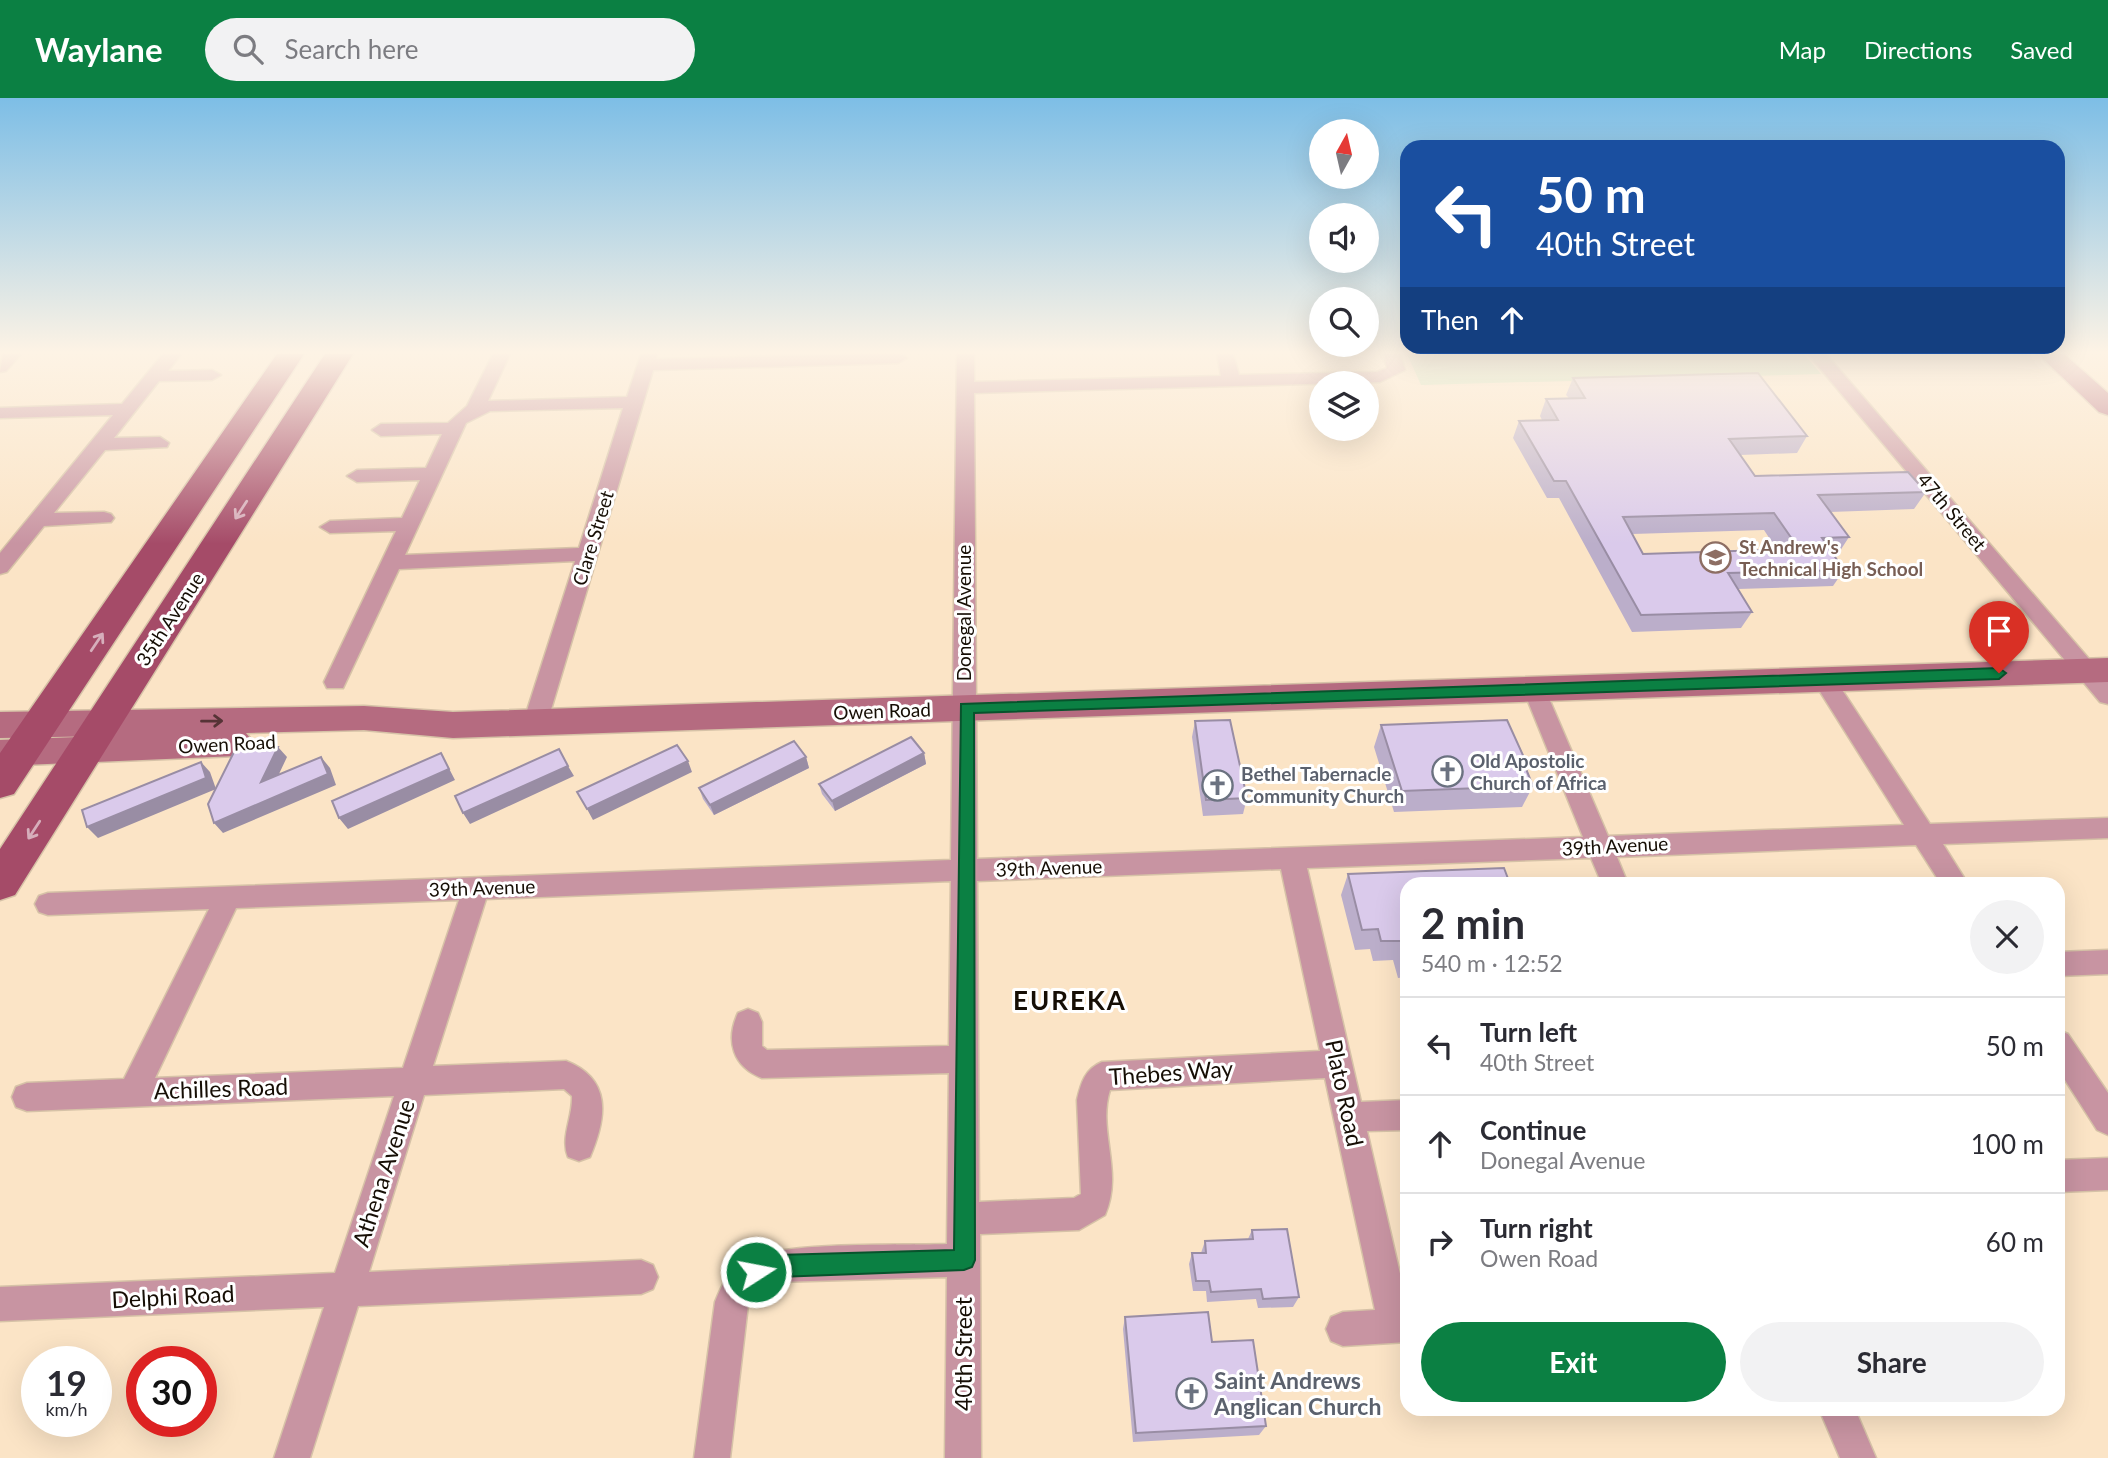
<!DOCTYPE html>
<html lang="en">
<head>
<meta charset="utf-8">
<style>
	body { margin:0; font-family:Lato,sans-serif; background:#f2f2f3; color:#2b2b33; height:100vh; display:flex; flex-direction:column; font-size:26px; white-space:nowrap }
	* { box-sizing:border-box; margin:0 }
	p { font-size:23px; color:#7c7c81 }
	.icon { flex:none; width:38px; height:38px; fill:none; stroke:currentColor; stroke-width:2; stroke-linecap:round; stroke-linejoin:round }
	.map { position:relative; flex:1; overflow:hidden }
	.sheet { position:absolute; left:1400px; top:779px; width:665px; height:539px; display:flex; flex-direction:column; background:#fff; border-radius:21px; box-shadow:0 7px 28px #0002 }
	.sheet>* { flex:none }
	.top-card { position:absolute; left:1400px; top:42px; width:665px; height:214px; border-radius:21px; box-shadow:0 7px 28px #0002; background:#1a4fa0; color:#fff; overflow:hidden }
	.needle { width:46px; rotate:8deg }
	.controls { position:absolute; left:1309px; top:21px; display:grid; gap:14px }
	.controls a { display:grid; place-items:center; width:70px; height:70px; border-radius:50%; background:#fff; box-shadow:0 7px 28px #0002; font-size:35px }
	.speed { position:absolute; left:21px; top:1248px; display:flex; gap:14px; font-size:35px; font-weight:700; text-align:center }
	.speed>* { display:grid; place-content:center; width:91px; height:91px; border-radius:50%; background:#fff; box-shadow:0 7px 28px #0002; line-height:1 }
	.speed small { font-size:18px; font-weight:400 }
	.speed .limit { border:10px solid #d22; background:#fff; color:#111 }
	.pin { position:absolute; display:grid; place-items:center; width:60px; height:60px; color:#fff; margin:-72px -30px; border-radius:50% 50% 50% 0; rotate:-45deg; box-shadow:0 0 7px #0007 }
	.pin .icon { rotate:45deg }
	.me { position:absolute; width:77px; margin:-38px; rotate:79deg; stroke-linejoin:round; filter:drop-shadow(0 0 5px #0008) }
	.turn { display:flex; align-items:center; gap:24px; height:147px; padding:0 21px; font-size:32px }
	.turn .icon { width:91px; height:91px; stroke-width:2.5 }
	.turn b { display:block; font-size:49px; line-height:60px }
	.then { display:flex; align-items:center; height:66px; padding:0 21px; background:#0003; gap:14px; font-size:26px }
	.round { display:grid; place-items:center; flex:none; width:74px; height:74px; border-radius:37px; background:#f2f2f3 }
	.head { display:flex; align-items:center; justify-content:space-between; height:119px; padding:0 21px }
	h1 { font-size:42px; font-weight:700; line-height:52px }
	.action { display:flex; gap:14px; margin-top:auto; padding:14px 21px }
	.action a { flex:1; height:80px; border-radius:42px; background:#0b8043; color:#fff; font-size:28px; font-weight:700; line-height:80px; text-align:center }
	.action a+a { background:#f2f2f3; color:#2b2b33 }
	ul { padding:0; list-style:none }
	li { display:flex; align-items:center; gap:21px; height:98px; padding:0 21px; border-top:2px solid #e1e1e2 }
	li div { flex:1 }
	li b { display:block; font-size:26px }
	li em { font-style:normal }
	header { display:flex; align-items:center; gap:42px; box-sizing:border-box; height:98px; padding:0 35px; background:#0b8043; color:#fff }
	header strong { font-size:33px }
	nav { display:flex; gap:38px; margin-inline-start:auto; font-size:24px }
	.search { width:490px; height:63px; background:#f2f2f3; display:flex; align-items:center; gap:18px; box-sizing:border-box; padding:0 24px; border-radius:38px; color:#7c7c81; font-size:26px }
	.map>svg:first-child { display:block }
</style>
</head>
<body>
<header>
<strong>Waylane</strong>
<div class="search"><svg class="icon" aria-label="search" viewBox="0 0 24 24"><circle cx="10" cy="10" r="6"/><path d="M15 15l6 6"/></svg>Search here</div>
<nav><a>Map</a><a>Directions</a><a>Saved</a></nav>
</header>
<div class="map">
<svg width="2108" height="1360" viewBox="0 0 2108 1360">
	<rect width="100%" height="100%" fill="#fbe4c6"/>
	<!-- green -->
	<path fill="#b9deae" d="M 1407,256 L 1804,256 L 1821,276 L 1421,287 Z"/>
	<g fill="none" stroke-linecap="round" stroke-linejoin="round">
		<defs>
			<path id="street" d="M 3,256 L 21,256 L 6,273 L 0,274 Z
				M 163,256 L 181,256 L 168,273 L 212,272 L 221,277 L 212,282 L 159,283 L 114,340 L 160,339 L 169,345 L 167,349 L 105,352 L 54,415 L 104,414 L 111,416 L 114,420 L 111,424 L 44,428 L 7,474 L 0,476 L 0,455 L 113,317 L 0,320 L 0,310 L 122,306 Z
				M 493,256 L 510,256 L 488,303 L 627,299 L 641,256 L 657,256 L 656,261 L 867,256 L 901,256 L 907,260 L 898,265 L 653,272 L 547,625 L 543,631 L 535,634 L 527,631 L 523,625 L 575,463 L 399,471 L 343,590 L 327,590 L 324,584 L 396,433 L 330,435 L 320,429 L 330,423 L 402,420 L 420,382 L 357,384 L 347,378 L 357,372 L 426,370 L 442,336 L 381,338 L 372,332 L 381,326 L 448,325 L 467,308 ZM 623,310 L 579,450 L 405,457 L 466,325 L 490,313 Z
				M 957,256 L 974,256 L 974,284 L 1221,278 L 1217,256 L 1233,256 L 1239,277 L 1377,274 L 1387,270 L 1384,256 L 1400,256 L 1405,272 L 1380,284 L 974,295 L 977,761 L 1583,739 L 1523,591 L 1526,585 L 1534,583 L 1542,585 L 1545,591 L 1608,738 L 1904,727 L 1812,581 L 1815,575 L 1831,575 L 1930,726 L 2108,720 L 2108,740 L 1943,746 L 1968,786 L 1941,786 L 1916,747 L 1617,759 L 1628,786 L 1602,786 L 1591,760 L 1307,770 L 1361,1004 L 1407,1002 L 1407,1032 L 1367,1033 L 1407,1206 L 1407,1244 L 1343,1248 L 1331,1243 L 1326,1231 L 1331,1219 L 1343,1214 L 1375,1212 L 1325,980 L 1110,992 C 1097,1033 1124,1073 1105,1117 L 1079,1132 L 980,1136 L 981,1360 L 945,1360 L 947,1179 L 777,1184 L 761,1191 L 748,1207 L 730,1360 L 694,1360 L 715,1204 C 721,1189 728,1173 743,1164 C 779,1142 900,1148 947,1146 L 949,975 L 762,980 C 733,969 725,943 738,915 L 748,911 L 758,915 L 762,924 L 762,948 L 767,952 L 949,948 L 951,783 L 486,801 L 433,968 L 566,963 C 612,981 607,1019 590,1059 L 579,1063 L 568,1059 C 560,1040 573,1019 572,998 L 564,991 L 424,997 L 369,1174 L 641,1162 L 653,1167 L 658,1179 L 653,1191 L 641,1196 L 358,1208 L 310,1360 L 274,1360 L 324,1209 L 0,1223 L 0,1189 L 335,1175 L 394,998 L 27,1013 L 16,1009 L 12,999 L 16,989 L 27,985 L 124,981 L 209,811 L 48,817 L 39,814 L 35,806 L 39,798 L 48,795 L 951,762 ZM 1281,771 L 1320,953 L 1102,964 C 1085,971 1081,985 1077,1002 L 1081,1096 L 1074,1100 L 979,1104 L 977,783 ZM 459,802 L 403,970 L 155,980 L 236,810 Z
				M 1808,256 L 1826,256 L 2108,583 L 2108,606 L 2100,604 Z
				M 2108,852 L 2108,876 L 2058,878 L 2058,854 Z
				M 2058,932 L 2068,936 L 2108,995 L 2108,1037 L 2097,1032 L 2058,971 Z
				M 2108,1060 L 2108,1092 L 2058,1094 L 2058,1062 Z
				M 1819,1311 L 1855,1311 L 1876,1360 L 1840,1360 Z"/>
			<path id="secondary" d="M 2038,256 L 2064,256 L 2108,295 L 2108,317 L 2099,314 Z
				M 2108,560 L 2108,584 L 453,640 L 364,632 L 246,635 L 254,645 L 249,654 L 237,658 L 0,668 L 0,642 L 104,638 L 0,640 L 0,614 L 364,608 L 453,614 Z"/>
			<path id="primary" d="M 277,256 L 304,256 L 14,696 L 0,700 L 0,655 Z
				M 325,256 L 353,256 L 15,797 L 0,802 L 0,751 Z"/>
		</defs>
		<!-- street casing -->
		<use href="#street" stroke="#d6c2a7" stroke-width="3"/>
		<!-- secondary casing -->
		<use href="#secondary" stroke="#d6c2a7" stroke-width="3"/>
		<!-- primary casing -->
		<use href="#primary" stroke="#d6c2a7" stroke-width="3"/>
		<!-- street -->
		<use href="#street" fill="#c894a2" fill-rule="evenodd"/>
		<!-- secondary -->
		<use href="#secondary" fill="#b56b80" fill-rule="evenodd"/>
		<!-- primary -->
		<use href="#primary" fill="#a54b68" fill-rule="evenodd"/>
	</g>
	<!-- wall -->
	<path fill="#bbaeca" fill-rule="evenodd" d="M 1573,280 L 1807,338 L 1797,355 L 1740,357 L 1755,378 L 1926,394 L 1914,411 L 1830,414 L 1849,439 L 1838,456 L 1833,456 L 1844,472 L 1833,488 L 1738,491 L 1752,514 L 1741,530 L 1632,534 L 1559,400 L 1547,400 L 1513,340 L 1519,323 L 1542,322 L 1540,318 L 1546,301 L 1569,300 L 1566,297 ZM 1764,432 L 1777,452 L 1643,456 L 1632,436 Z
		M 1195,623 L 1247,700 L 1243,716 L 1203,718 L 1192,639 Z
		M 1381,627 L 1527,666 L 1526,669 L 1533,688 L 1522,709 L 1394,714 L 1374,649 Z
		M 924,655 L 926,666 L 835,713 L 822,696 L 819,686 Z
		M 806,659 L 809,670 L 714,717 L 703,701 L 699,690 Z
		M 1348,776 L 1407,786 L 1407,879 L 1398,880 L 1393,862 L 1373,863 L 1370,851 L 1355,852 L 1341,797 Z
		M 1252,1132 L 1299,1199 L 1293,1209 L 1258,1210 L 1256,1201 L 1207,1204 L 1206,1193 L 1193,1193 L 1189,1166 L 1192,1155 L 1201,1155 L 1205,1143 L 1248,1141 Z
		M 1125,1219 L 1212,1244 L 1266,1328 L 1259,1337 L 1133,1344 L 1123,1231 Z"/>
	<!-- shaded-wall -->
	<path fill="#998da4" d="M 278,649 L 287,659 L 270,695 L 261,684 Z
		M 441,655 L 455,682 L 348,731 L 339,720 Z
		M 924,655 L 926,666 L 835,713 L 832,703 Z
		M 321,659 L 330,670 L 336,687 L 223,735 L 214,725 Z
		M 806,659 L 809,670 L 714,717 L 710,707 Z
		M 688,663 L 692,674 L 593,722 L 587,711 Z
		M 201,664 L 210,674 L 216,691 L 98,740 L 87,729 Z
		M 568,668 L 574,678 L 470,726 L 463,715 Z"/>
	<!-- building -->
	<path fill="#dacaeb" stroke="#998da4" stroke-width="2" fill-rule="evenodd" d="M 1758,275 L 1807,338 L 1729,341 L 1755,378 L 1908,374 L 1926,394 L 1818,397 L 1849,439 L 1822,440 L 1844,472 L 1728,475 L 1752,514 L 1641,517 L 1566,383 L 1554,383 L 1519,323 L 1558,322 L 1546,301 L 1585,300 L 1573,280 ZM 1774,415 L 1799,451 L 1643,456 L 1623,419 Z
		M 1230,622 L 1247,700 L 1206,702 L 1195,623 Z
		M 1507,622 L 1527,666 L 1524,666 L 1533,688 L 1402,693 L 1381,627 Z
		M 911,639 L 924,655 L 832,703 L 819,686 Z
		M 794,643 L 806,659 L 710,707 L 699,690 Z
		M 677,647 L 688,663 L 587,711 L 577,694 Z
		M 278,649 L 261,684 L 321,659 L 328,676 L 214,725 L 208,706 L 236,650 Z
		M 559,651 L 568,668 L 463,715 L 455,698 Z
		M 441,655 L 449,671 L 339,720 L 332,703 Z
		M 201,664 L 206,680 L 87,729 L 82,712 Z
		M 1504,770 L 1510,786 L 1407,786 L 1407,861 L 1402,843 L 1381,843 L 1378,831 L 1362,832 L 1348,776 Z
		M 1287,1131 L 1299,1199 L 1263,1201 L 1261,1191 L 1211,1194 L 1209,1183 L 1196,1183 L 1192,1155 L 1206,1155 L 1205,1143 L 1253,1141 L 1252,1132 Z
		M 1208,1214 L 1212,1244 L 1253,1242 L 1266,1328 L 1136,1335 L 1125,1219 Z"/>
	<!-- one-way arrows -->
	<defs><path id="oneway-shaft" d="M-6 0H5M1.5-3L5.5 0L1.5 3" fill="none" stroke-width="1.6" stroke-linecap="round" stroke-linejoin="round" transform="scale(1.75)"/></defs>
	<g stroke="#d6aebb">
		<use href="#oneway-shaft" transform="translate(241 412) rotate(123)"/>
		<use href="#oneway-shaft" transform="translate(97 544) rotate(-56)"/>
		<use href="#oneway-shaft" transform="translate(34 732) rotate(123)"/>
	</g>
	<use stroke="#563336" href="#oneway-shaft" transform="translate(212 623) rotate(-1)"/>
	<!-- sky -->
	<linearGradient id="sky" x2="0" y2="1"><stop stop-color="#7dbee6"/><stop offset="0.57" stop-color="#fdf3e5"/><stop offset="1" stop-color="#fdf3e5" stop-opacity="0"/></linearGradient>
	<rect width="2108" height="446" fill="url(#sky)"/>
	<!-- route -->
	<path fill="#0b8043" stroke="#07532c" stroke-width="2" d="M 1999,570 L 2006,575 L 1999,581 L 974,615 L 975,1162 L 972,1169 L 964,1172 L 777,1179 L 756,1185 L 748,1182 L 745,1174 L 748,1166 L 777,1157 L 954,1152 L 961,606 Z"/>
	<!-- icons -->
	<defs>
		<symbol id="school-ring" viewBox="-11 -11 22 22"><circle r="9.5" fill="#fff" stroke="#8d6e63" stroke-width="1.5"/><path d="M0-5L7-2L0 1L-7-2ZM-4 1L0 2.5L4 1V4Q0 6-4 4Z" fill="#8d6e63"/></symbol>
		<symbol id="church-ring" viewBox="-11 -11 22 22"><circle r="9.5" fill="#fff" stroke="#6b7280" stroke-width="1.5"/><path d="M-1.2-6h2.4v3.5h3.3v2.4h-3.3V6h-2.4V-.1h-3.3v-2.4h3.3Z" fill="#6b7280"/></symbol>
	</defs>
	<g fill-rule="evenodd">
		<use href="#school-ring" x="1698" y="442" width="35" height="35"/>
		<use href="#church-ring" x="1430" y="656" width="35" height="35"/>
		<use href="#church-ring" x="1200" y="670" width="35" height="35"/>
		<use href="#church-ring" x="1174" y="1278" width="35" height="35"/>
	</g>
	<g text-anchor="middle" stroke-width="6" stroke-linejoin="round" paint-order="stroke">
		<!-- street labels -->
		<g font-size="19" fill="#160e05" stroke="#fff">
			<text transform="translate(1952 414) rotate(50)" y="7">47th Street</text>
			<text transform="translate(593 440) rotate(-73)" y="7">Clare Street</text>
			<text transform="translate(964 515) rotate(-90)" y="7">Donegal Avenue</text>
			<text transform="translate(170 521) rotate(-57)" y="7">35th Avenue</text>
			<text transform="translate(882 613) rotate(-2)" y="7">Owen Road</text>
			<text transform="translate(227 646) rotate(-3)" y="7">Owen Road</text>
			<text transform="translate(1615 748) rotate(-3)" y="7">39th Avenue</text>
			<text transform="translate(1049 770) rotate(-2)" y="7">39th Avenue</text>
			<text transform="translate(482 790) rotate(-2)" y="7">39th Avenue</text>
		</g>
		<!-- education labels -->
		<g font-size="19" font-weight="bold" fill="#785e54" stroke="#fff" text-anchor="start">
			<text x="1739" y="456">St Andrew's<tspan x="1739" dy="22">Technical High School</tspan></text>
		</g>
		<!-- worship labels -->
		<g font-size="19" font-weight="bold" fill="#5b616d" stroke="#fff" text-anchor="start">
			<text x="1470" y="670">Old Apostolic<tspan x="1470" dy="22">Church of Africa</tspan></text>
			<text x="1241" y="683">Bethel Tabernacle<tspan x="1241" dy="22">Community Church</tspan></text>
		</g>
		<!-- near-street labels -->
		<g font-size="23" fill="#160e05" stroke="#fff">
			<text transform="translate(1171 975) rotate(-4)" y="8">Thebes Way</text>
			<text transform="translate(221 991) rotate(-2)" y="8">Achilles Road</text>
			<text transform="translate(1344 995) rotate(78)" y="8">Plato Road</text>
			<text transform="translate(384 1075) rotate(-72)" y="8">Athena Avenue</text>
			<text transform="translate(173 1199) rotate(-3)" y="8">Delphi Road</text>
			<text transform="translate(964 1256) rotate(-90)" y="8">40th Street</text>
		</g>
		<!-- near-worship labels -->
		<g font-size="23" font-weight="bold" fill="#5b616d" stroke="#fff" text-anchor="start">
			<text x="1214" y="1291">Saint Andrews<tspan x="1214" dy="26">Anglican Church</tspan></text>
		</g>
		<!-- district labels -->
		<g font-size="26" font-weight="bold" letter-spacing="2" fill="#160e05" stroke="#fff">
			<text x="1070" y="912">EUREKA</text>
		</g>
	</g>
</svg>
<div class="controls">
<a><svg class="needle" viewBox="-14 -14 28 28"><path d="M0-13l5 13h-10z" fill="#e53935"/><path d="M0 13l5-13h-10z" fill="#7c7c81"/></svg></a>
<a><svg class="icon" aria-label="sound" viewBox="0 0 24 24"><path d="M4 9h4l5-4v14l-5-4H4zM17 9q2 3 0 6"/></svg></a>
<a><svg class="icon" aria-label="search" viewBox="0 0 24 24"><circle cx="10" cy="10" r="6"/><path d="M15 15l6 6"/></svg></a>
<a><svg class="icon" aria-label="layers" viewBox="0 0 24 24"><path d="M12 4l9 5-9 5-9-5zM3 14l9 5 9-5"/></svg></a>
</div>
<div class="speed"><div>19<small>km/h</small></div><div class="limit">30</div></div>
<div class="pin" style="left:1999px;top:575px;background:#d93025"><svg class="icon" aria-label="arrive" viewBox="0 0 24 24"><path d="M6 21V4h12l-3 4 3 4H6"/></svg></div>
<svg class="me" style="left:756px;top:1174px" viewBox="-20 -20 40 40"><circle r="17" fill="#0b8043" stroke="#fff" stroke-width="3"/><path d="M0-11L8 9 0 5-8 9z" fill="#fff"/></svg>
<div class="top-card">
<div class="turn"><svg class="icon" aria-label="left" viewBox="0 0 24 24"><path d="M17 20v-9H6M10 6l-5 5 5 5"/></svg><div><b>50 m</b>40th Street</div></div>
<div class="then">Then<svg class="icon" aria-label="ahead" viewBox="0 0 24 24"><path d="M12 20V5M6 11l6-6 6 6"/></svg></div>
</div>
<section class="sheet">
<div class="head"><div><h1>2 min</h1><p>540 m · 12:52</p></div><a class="round"><svg class="icon" aria-label="close" viewBox="0 0 24 24"><path d="M6 6l12 12M18 6L6 18"/></svg></a></div>
<ul>
<li><svg class="icon" aria-label="left" viewBox="0 0 24 24"><path d="M17 20v-9H6M10 6l-5 5 5 5"/></svg><div><b>Turn left</b><p>40th Street</p></div><em>50 m</em></li>
<li><svg class="icon" aria-label="ahead" viewBox="0 0 24 24"><path d="M12 20V5M6 11l6-6 6 6"/></svg><div><b>Continue</b><p>Donegal Avenue</p></div><em>100 m</em></li>
<li><svg class="icon" aria-label="right" viewBox="0 0 24 24"><path d="M7 20v-9h11M14 6l5 5-5 5"/></svg><div><b>Turn right</b><p>Owen Road</p></div><em>60 m</em></li>
</ul>
<div class="action"><a>Exit</a><a>Share</a></div>
</section>
</div>
</body>
</html>
